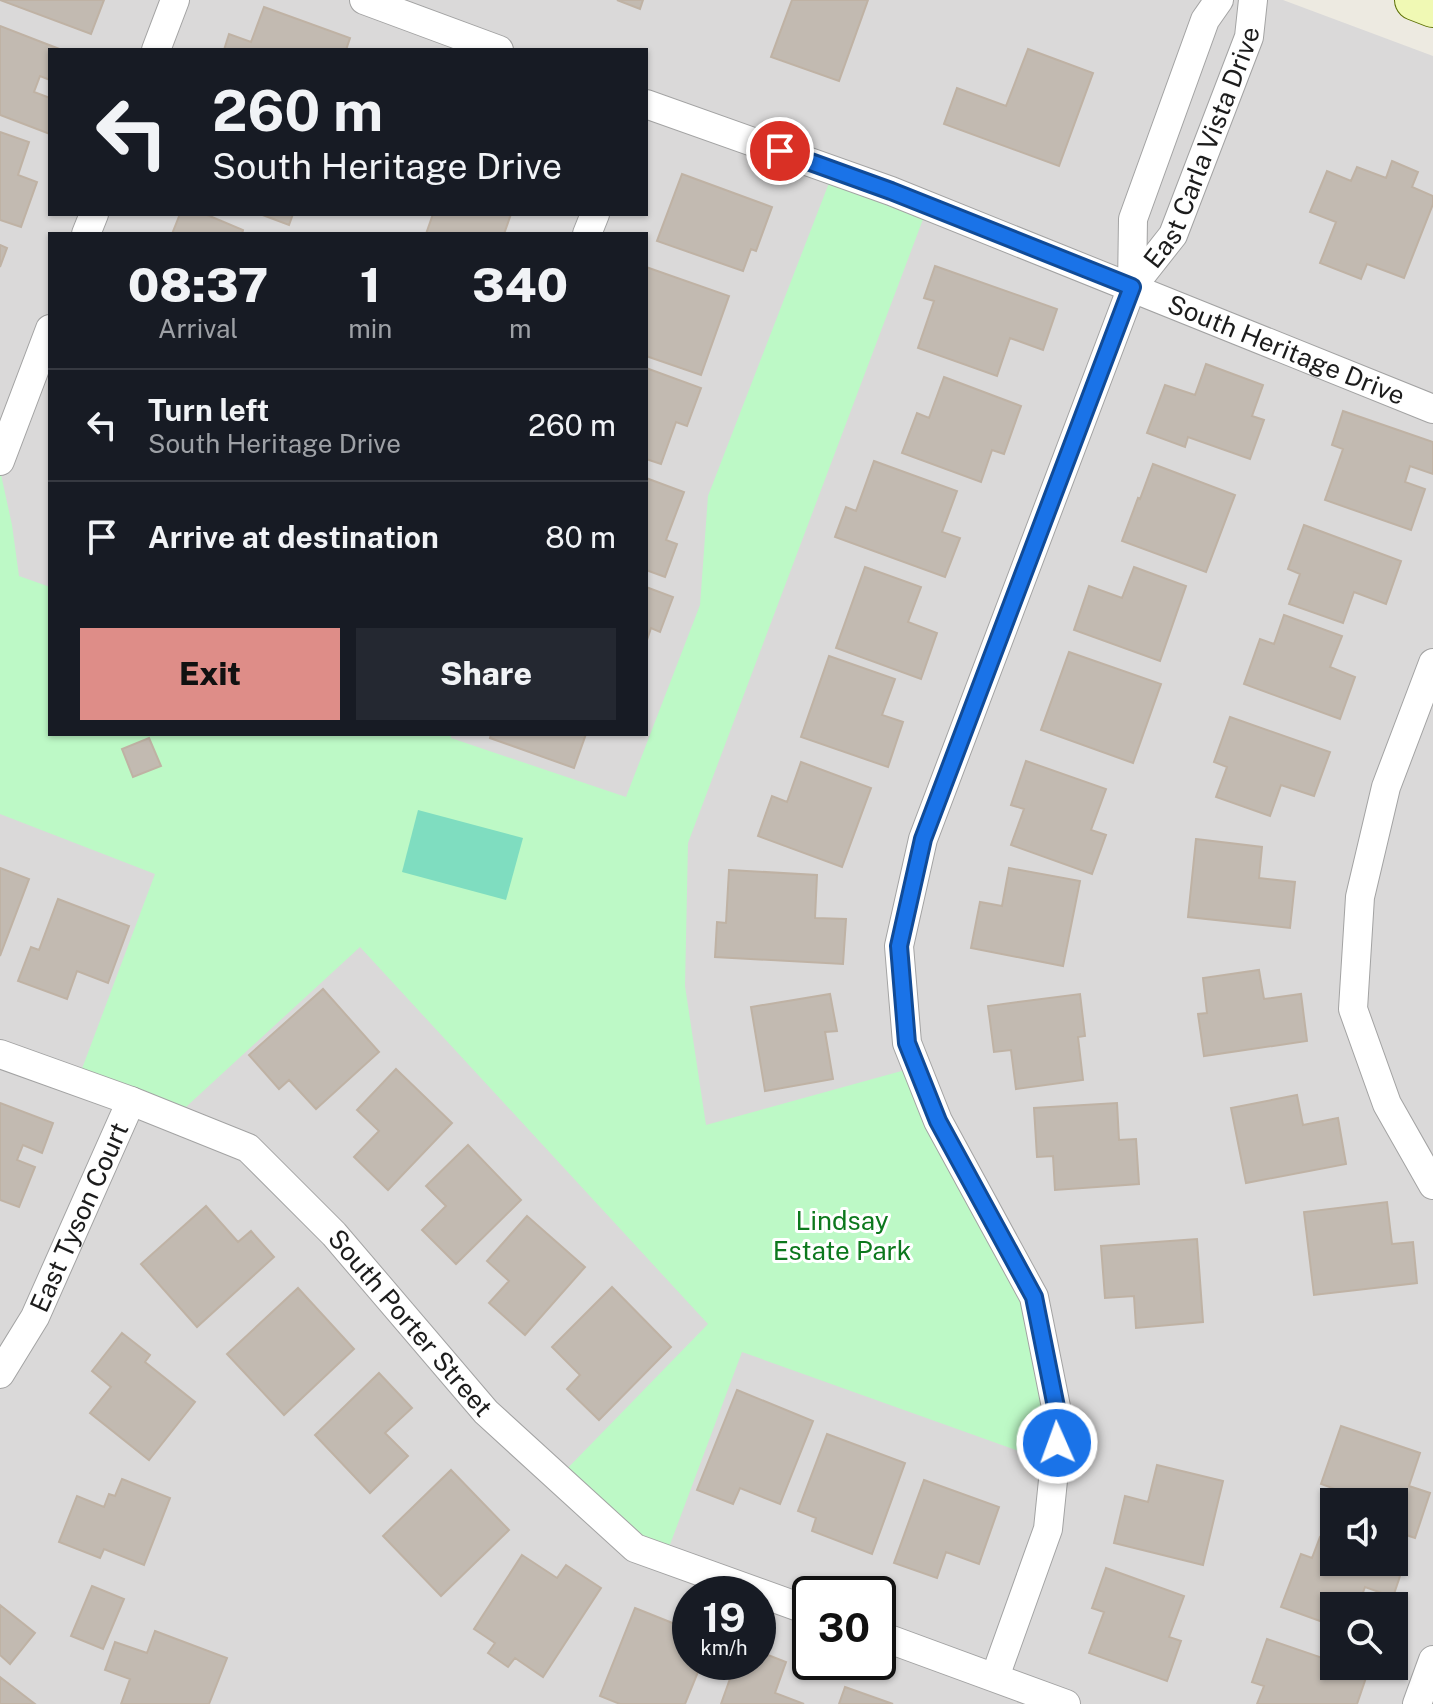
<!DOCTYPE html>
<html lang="en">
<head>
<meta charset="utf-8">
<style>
	body { margin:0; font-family:"Public Sans",sans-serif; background:#242831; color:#f1f3f6; height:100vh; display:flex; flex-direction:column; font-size:30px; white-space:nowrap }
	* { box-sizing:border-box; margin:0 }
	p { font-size:26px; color:#9ea1a6 }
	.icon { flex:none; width:44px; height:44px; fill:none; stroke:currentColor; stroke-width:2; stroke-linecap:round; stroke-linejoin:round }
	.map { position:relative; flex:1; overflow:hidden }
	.drawer { position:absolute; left:48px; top:232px; width:600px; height:504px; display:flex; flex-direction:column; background:#171b24; border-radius:0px; box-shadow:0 2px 6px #0004 }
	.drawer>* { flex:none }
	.top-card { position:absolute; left:48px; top:48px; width:600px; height:168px; border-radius:0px; box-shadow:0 2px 6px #0004; background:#171b24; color:#f1f3f6; overflow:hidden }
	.controls { position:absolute; left:1320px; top:1488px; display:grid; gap:16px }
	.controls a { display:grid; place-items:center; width:88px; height:88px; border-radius:0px; background:#171b24; box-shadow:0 2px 6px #0004; font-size:40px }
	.speed { position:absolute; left:672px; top:1576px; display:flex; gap:16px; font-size:40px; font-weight:700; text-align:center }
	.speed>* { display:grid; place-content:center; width:104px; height:104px; border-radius:50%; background:#171b24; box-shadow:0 2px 6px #0004; line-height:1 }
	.speed small { font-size:20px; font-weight:400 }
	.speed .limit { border:4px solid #111; border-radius:12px; background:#fff; color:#111 }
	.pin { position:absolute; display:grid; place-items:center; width:68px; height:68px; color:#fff; margin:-34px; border:4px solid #fff; border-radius:50%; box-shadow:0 2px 8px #0007 }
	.me { position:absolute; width:88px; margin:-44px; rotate:358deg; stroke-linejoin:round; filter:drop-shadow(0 0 6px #0008) }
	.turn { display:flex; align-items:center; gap:28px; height:168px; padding:0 32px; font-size:36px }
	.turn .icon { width:104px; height:104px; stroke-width:2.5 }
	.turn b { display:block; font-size:56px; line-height:68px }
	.eta { display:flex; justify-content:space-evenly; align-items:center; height:136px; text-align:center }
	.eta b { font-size:48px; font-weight:800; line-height:56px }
	.cta { display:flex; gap:16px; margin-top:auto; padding:16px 32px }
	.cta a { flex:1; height:92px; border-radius:0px; background:#de8d88; color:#111; font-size:32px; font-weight:800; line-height:92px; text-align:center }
	.cta a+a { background:#242831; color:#f1f3f6 }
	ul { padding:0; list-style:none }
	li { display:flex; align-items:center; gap:24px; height:112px; padding:0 32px; border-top:2px solid #363941 }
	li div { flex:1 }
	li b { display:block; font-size:30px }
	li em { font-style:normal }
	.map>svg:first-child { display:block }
</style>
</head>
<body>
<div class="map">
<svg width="1433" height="1704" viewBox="0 0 1433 1704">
	<rect width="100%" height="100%" fill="#edeae1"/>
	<!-- residential -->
	<path fill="#dad9d9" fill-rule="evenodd" d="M 0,0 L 1283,0 L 1433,56 L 1433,1704 L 0,1704 ZM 50,50 L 646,50 L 646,214 L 50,214 ZM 50,234 L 646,234 L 646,734 L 50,734 ZM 1334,1502 L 1394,1502 L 1394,1562 L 1334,1562 ZM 690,1594 L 758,1594 L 758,1662 L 690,1662 ZM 810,1594 L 878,1594 L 878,1662 L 810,1662 ZM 1334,1606 L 1394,1606 L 1394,1666 L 1334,1666 Z"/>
	<!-- park -->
	<path fill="#bdf9c6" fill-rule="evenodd" d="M 834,170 L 928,206 L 688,843 L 685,986 L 706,1125 L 916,1067 L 1034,1297 L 1055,1464 L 742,1352 L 665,1558 L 558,1478 L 708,1324 L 360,947 L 174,1118 L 77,1082 L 155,874 L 0,814 L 0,470 L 12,525 L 19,576 L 50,587 L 50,734 L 451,734 L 451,738 L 626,797 L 700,605 L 708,496 ZM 149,738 L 161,766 L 133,777 L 122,749 Z"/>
	<!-- pitch -->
	<path fill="#7fddc0" d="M 418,810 L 523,838 L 506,900 L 402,872 Z"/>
	<!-- building -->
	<path fill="#c2bab1" stroke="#bfb2a4" stroke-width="2" d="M 0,0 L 104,0 L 91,34 Z
		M 617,0 L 643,0 L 640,9 Z
		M 792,0 L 868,0 L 839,81 L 771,57 Z
		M 264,7 L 350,38 L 346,50 L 224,50 L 229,34 L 251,42 Z
		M 0,26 L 62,50 L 50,50 L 50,80 L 40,76 L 34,92 L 50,98 L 50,134 L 0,115 Z
		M 1028,49 L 1093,73 L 1059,166 L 944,124 L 957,88 L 1006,106 Z
		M 0,132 L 29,142 L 18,175 L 37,182 L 21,227 L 0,220 Z
		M 1392,161 L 1418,172 L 1412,187 L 1433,196 L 1433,204 L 1404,278 L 1367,264 L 1361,279 L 1320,263 L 1336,222 L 1310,212 L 1327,171 L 1351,181 L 1357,167 L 1386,178 Z
		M 682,174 L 772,207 L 756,251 L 751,249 L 743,271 L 657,241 Z
		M 180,214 L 205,214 L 243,230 L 242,234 L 172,234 Z
		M 260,214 L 293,214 L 289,225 Z
		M 433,214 L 511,214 L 504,234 L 426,234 Z
		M 0,245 L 7,248 L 0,267 Z
		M 935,266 L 1057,309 L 1043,350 L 1010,338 L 997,376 L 918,348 L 934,301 L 924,298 Z
		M 646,267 L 729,296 L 701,375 L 646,356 Z
		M 1206,364 L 1263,385 L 1252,416 L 1264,420 L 1250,459 L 1188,437 L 1185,447 L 1147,433 L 1165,385 L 1195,395 Z
		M 646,368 L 701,388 L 687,426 L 676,422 L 661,464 L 646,459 Z
		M 944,377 L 1021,406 L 1004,454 L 992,450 L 981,482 L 902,453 L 917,413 L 929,418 Z
		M 1343,411 L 1433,442 L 1433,474 L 1410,466 L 1405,482 L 1425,489 L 1411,530 L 1325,500 L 1343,449 L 1332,445 Z
		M 874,461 L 957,491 L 942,532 L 960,538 L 945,577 L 835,537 L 846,507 L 856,511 Z
		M 1153,464 L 1235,495 L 1206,572 L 1122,541 L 1138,498 L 1140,499 Z
		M 646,478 L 684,492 L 666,540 L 677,544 L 665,577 L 646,570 Z
		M 1304,525 L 1401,561 L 1386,604 L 1354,592 L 1343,623 L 1289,604 L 1300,574 L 1288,569 Z
		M 865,567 L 921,587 L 908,622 L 937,633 L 921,679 L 836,648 Z
		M 1134,567 L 1186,586 L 1160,661 L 1074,630 L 1089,586 L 1122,598 Z
		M 646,587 L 673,597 L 660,632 L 651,628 L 646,643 Z
		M 1284,615 L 1342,636 L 1330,667 L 1355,677 L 1340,719 L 1244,684 L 1260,639 L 1274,644 Z
		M 1069,652 L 1161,684 L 1133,763 L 1041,730 Z
		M 829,656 L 895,679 L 882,715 L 903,722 L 888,767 L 801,737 Z
		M 1230,717 L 1330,752 L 1314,796 L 1281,785 L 1270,816 L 1216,797 L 1227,767 L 1214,762 Z
		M 491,734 L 586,734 L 574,768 L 490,738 Z
		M 149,738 L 161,766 L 133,777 L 122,749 Z
		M 1026,761 L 1106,789 L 1091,830 L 1106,835 L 1092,874 L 1011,845 L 1024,809 L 1011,805 Z
		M 801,762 L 871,788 L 842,867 L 758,836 L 772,796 L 787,802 Z
		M 1196,839 L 1262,847 L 1259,878 L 1295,882 L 1290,928 L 1188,917 Z
		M 0,868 L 29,879 L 0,956 Z
		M 1009,868 L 1080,881 L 1063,966 L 971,948 L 980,902 L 1002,906 Z
		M 729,870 L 817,875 L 815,918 L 846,919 L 843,964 L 715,957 L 717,922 L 726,923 Z
		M 58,899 L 129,926 L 108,983 L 77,971 L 67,999 L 18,981 L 31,947 L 39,950 Z
		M 1259,970 L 1264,999 L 1301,994 L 1307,1041 L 1204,1056 L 1198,1014 L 1207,1013 L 1203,978 Z
		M 323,989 L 379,1052 L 316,1109 L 289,1080 L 279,1089 L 249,1055 Z
		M 830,994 L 837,1031 L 825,1032 L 833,1079 L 765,1091 L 751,1007 Z
		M 1080,994 L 1085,1036 L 1078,1037 L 1083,1080 L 1016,1089 L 1011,1050 L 994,1052 L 988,1006 Z
		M 396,1069 L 452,1123 L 388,1190 L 354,1157 L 379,1131 L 357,1110 Z
		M 1297,1095 L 1303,1125 L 1338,1118 L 1346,1164 L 1246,1183 L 1231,1108 Z
		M 0,1103 L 53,1123 L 42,1153 L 23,1145 L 17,1160 L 35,1167 L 19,1207 L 0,1200 Z
		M 1117,1103 L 1119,1140 L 1136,1139 L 1139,1184 L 1055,1190 L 1053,1156 L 1037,1157 L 1034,1108 Z
		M 468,1145 L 521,1200 L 456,1264 L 422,1230 L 446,1206 L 426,1186 Z
		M 1387,1202 L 1392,1244 L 1413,1242 L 1417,1283 L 1314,1295 L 1304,1212 Z
		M 206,1206 L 238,1242 L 251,1231 L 274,1257 L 197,1327 L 141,1264 Z
		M 527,1216 L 585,1267 L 525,1335 L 489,1303 L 509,1281 L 487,1261 Z
		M 1197,1239 L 1203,1322 L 1136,1328 L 1134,1296 L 1105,1298 L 1101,1246 Z
		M 612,1287 L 671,1347 L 599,1420 L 567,1389 L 580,1375 L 552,1347 Z
		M 298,1288 L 354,1349 L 284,1415 L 227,1354 Z
		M 122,1333 L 150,1355 L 145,1362 L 195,1402 L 149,1460 L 90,1413 L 111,1387 L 92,1371 Z
		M 379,1373 L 412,1408 L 385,1433 L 408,1456 L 370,1493 L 315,1435 Z
		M 737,1390 L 813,1421 L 780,1504 L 740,1488 L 733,1504 L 697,1490 Z
		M 1341,1426 L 1420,1453 L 1409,1486 L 1430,1493 L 1415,1538 L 1394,1531 L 1394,1502 L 1334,1502 L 1334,1510 L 1329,1508 L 1335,1489 L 1321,1484 Z
		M 827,1434 L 905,1463 L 872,1554 L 812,1531 L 816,1518 L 798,1511 Z
		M 1157,1465 L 1223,1481 L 1203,1565 L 1114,1543 L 1125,1496 L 1148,1502 Z
		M 451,1470 L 509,1530 L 441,1596 L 383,1536 Z
		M 122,1479 L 170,1498 L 144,1565 L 104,1549 L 100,1558 L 59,1542 L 77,1496 L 104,1507 L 109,1494 L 115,1496 Z
		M 924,1480 L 999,1507 L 979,1564 L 946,1552 L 937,1578 L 894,1563 Z
		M 1320,1537 L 1334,1542 L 1334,1562 L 1389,1562 L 1403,1567 L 1393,1597 L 1365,1587 L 1358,1606 L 1334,1606 L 1334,1626 L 1281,1607 L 1301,1554 L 1312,1558 Z
		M 522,1555 L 557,1578 L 566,1565 L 601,1588 L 543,1677 L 515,1658 L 508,1667 L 488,1653 L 495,1643 L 474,1629 Z
		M 1106,1568 L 1184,1596 L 1169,1637 L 1181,1641 L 1167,1681 L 1089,1653 L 1104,1612 L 1092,1608 Z
		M 92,1586 L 124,1599 L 103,1649 L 71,1636 Z
		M 0,1605 L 35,1633 L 10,1664 L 0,1655 Z
		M 635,1608 L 690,1630 L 690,1662 L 702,1662 L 685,1704 L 620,1704 L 600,1696 Z
		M 155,1631 L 227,1658 L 209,1704 L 121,1704 L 130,1679 L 105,1670 L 115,1642 L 147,1653 Z
		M 1267,1639 L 1331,1661 L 1334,1653 L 1334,1666 L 1370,1666 L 1357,1704 L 1257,1704 L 1264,1686 L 1252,1682 Z
		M 758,1651 L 786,1662 L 775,1693 L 804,1704 L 721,1704 L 736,1662 L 758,1662 Z
		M 0,1677 L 35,1704 L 0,1704 Z
		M 845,1687 L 893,1704 L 839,1704 Z"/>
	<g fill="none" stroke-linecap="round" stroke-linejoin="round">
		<defs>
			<g id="minor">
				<path d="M 364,0 L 499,50"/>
				<path d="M 156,50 L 175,0"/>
				<path id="s1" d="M 646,104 L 891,191 L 1433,409"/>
				<path d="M 86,234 L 94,214"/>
				<path d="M 587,234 L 595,214"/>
				<path d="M 1132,287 L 1133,219 L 1205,20 L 1219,0"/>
				<path d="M 0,461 L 50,329"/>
				<path d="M 1433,663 L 1386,787 L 1360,897 L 1353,1009 L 1387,1104 L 1433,1185"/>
				<path id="s2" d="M 0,1054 L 131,1101 L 248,1148 L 334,1234 L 486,1412 L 635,1548 L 810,1611"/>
				<path id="s3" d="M 0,1374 L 35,1317 L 131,1101"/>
				<path d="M 878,1635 L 1066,1704"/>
				<path id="s4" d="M 995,1677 L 1048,1529 L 1059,1422 L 1034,1297 L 938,1121 L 907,1043 L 899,946 L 923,839 L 1132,287 L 1173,235 L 1249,37 L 1253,0"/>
				<path d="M 1417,1704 L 1433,1660"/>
			</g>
			<path id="secondary" d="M 1415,0 L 1433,7"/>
		</defs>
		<!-- minor casing -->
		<use href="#minor" stroke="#a3a3a3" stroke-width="30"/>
		<!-- secondary casing -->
		<use href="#secondary" stroke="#5d7105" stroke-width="42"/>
		<!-- minor -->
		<use href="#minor" stroke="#fff" stroke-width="28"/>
		<!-- secondary -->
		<use href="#secondary" stroke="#f0f9b4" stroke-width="40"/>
	</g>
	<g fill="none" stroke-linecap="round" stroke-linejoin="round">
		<defs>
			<path id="route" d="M 780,151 L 891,191 L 1132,287 L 923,839 L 899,946 L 907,1043 L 938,1121 L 1034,1297 L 1059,1422 L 1057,1443"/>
		</defs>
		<!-- route casing -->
		<use href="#route" stroke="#114b97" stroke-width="20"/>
		<!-- route -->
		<use href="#route" stroke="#1a73e8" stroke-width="14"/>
	</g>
	<g text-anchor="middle" stroke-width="6" stroke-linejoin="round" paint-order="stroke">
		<!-- street labels -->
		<g font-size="26" fill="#1c1c1c" stroke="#fff">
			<text dy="9" stroke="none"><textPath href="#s4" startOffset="1632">East Carla Vista Drive</textPath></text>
			<text dy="9" stroke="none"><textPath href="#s1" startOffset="686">South Heritage Drive</textPath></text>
			<text dy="9" stroke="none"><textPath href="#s3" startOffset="176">East Tyson Court</textPath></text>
			<text dy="9" stroke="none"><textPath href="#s2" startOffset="504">South Porter Street</textPath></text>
		</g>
		<!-- park labels -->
		<g font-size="26" fill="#0c781d" stroke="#fff">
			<text x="842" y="1230">Lindsay<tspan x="842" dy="30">Estate Park</tspan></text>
		</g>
	</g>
</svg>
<div class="controls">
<a><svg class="icon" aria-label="sound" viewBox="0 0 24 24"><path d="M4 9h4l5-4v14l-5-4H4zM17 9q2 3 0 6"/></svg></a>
<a><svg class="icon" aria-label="search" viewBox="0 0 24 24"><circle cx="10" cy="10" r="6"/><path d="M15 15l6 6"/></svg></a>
</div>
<div class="speed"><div>19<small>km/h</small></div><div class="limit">30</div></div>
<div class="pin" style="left:780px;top:151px;background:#d93025"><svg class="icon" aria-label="arrive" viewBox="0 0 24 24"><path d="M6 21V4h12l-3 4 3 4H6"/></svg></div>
<svg class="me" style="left:1057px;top:1443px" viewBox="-20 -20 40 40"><circle r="17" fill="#1a73e8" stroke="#fff" stroke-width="3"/><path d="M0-11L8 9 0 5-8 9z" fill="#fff"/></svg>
<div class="top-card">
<div class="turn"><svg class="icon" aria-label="left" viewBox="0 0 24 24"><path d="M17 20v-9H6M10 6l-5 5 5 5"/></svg><div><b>260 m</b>South Heritage Drive</div></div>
</div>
<section class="drawer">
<div class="eta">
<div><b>08:37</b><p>Arrival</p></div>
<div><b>1</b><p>min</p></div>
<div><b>340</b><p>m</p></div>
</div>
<ul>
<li><svg class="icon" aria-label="left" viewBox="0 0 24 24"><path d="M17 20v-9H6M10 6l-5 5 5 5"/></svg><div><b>Turn left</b><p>South Heritage Drive</p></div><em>260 m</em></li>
<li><svg class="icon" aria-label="arrive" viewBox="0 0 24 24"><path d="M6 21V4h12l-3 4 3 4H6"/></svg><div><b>Arrive at destination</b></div><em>80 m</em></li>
</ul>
<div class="cta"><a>Exit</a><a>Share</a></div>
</section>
</div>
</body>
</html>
